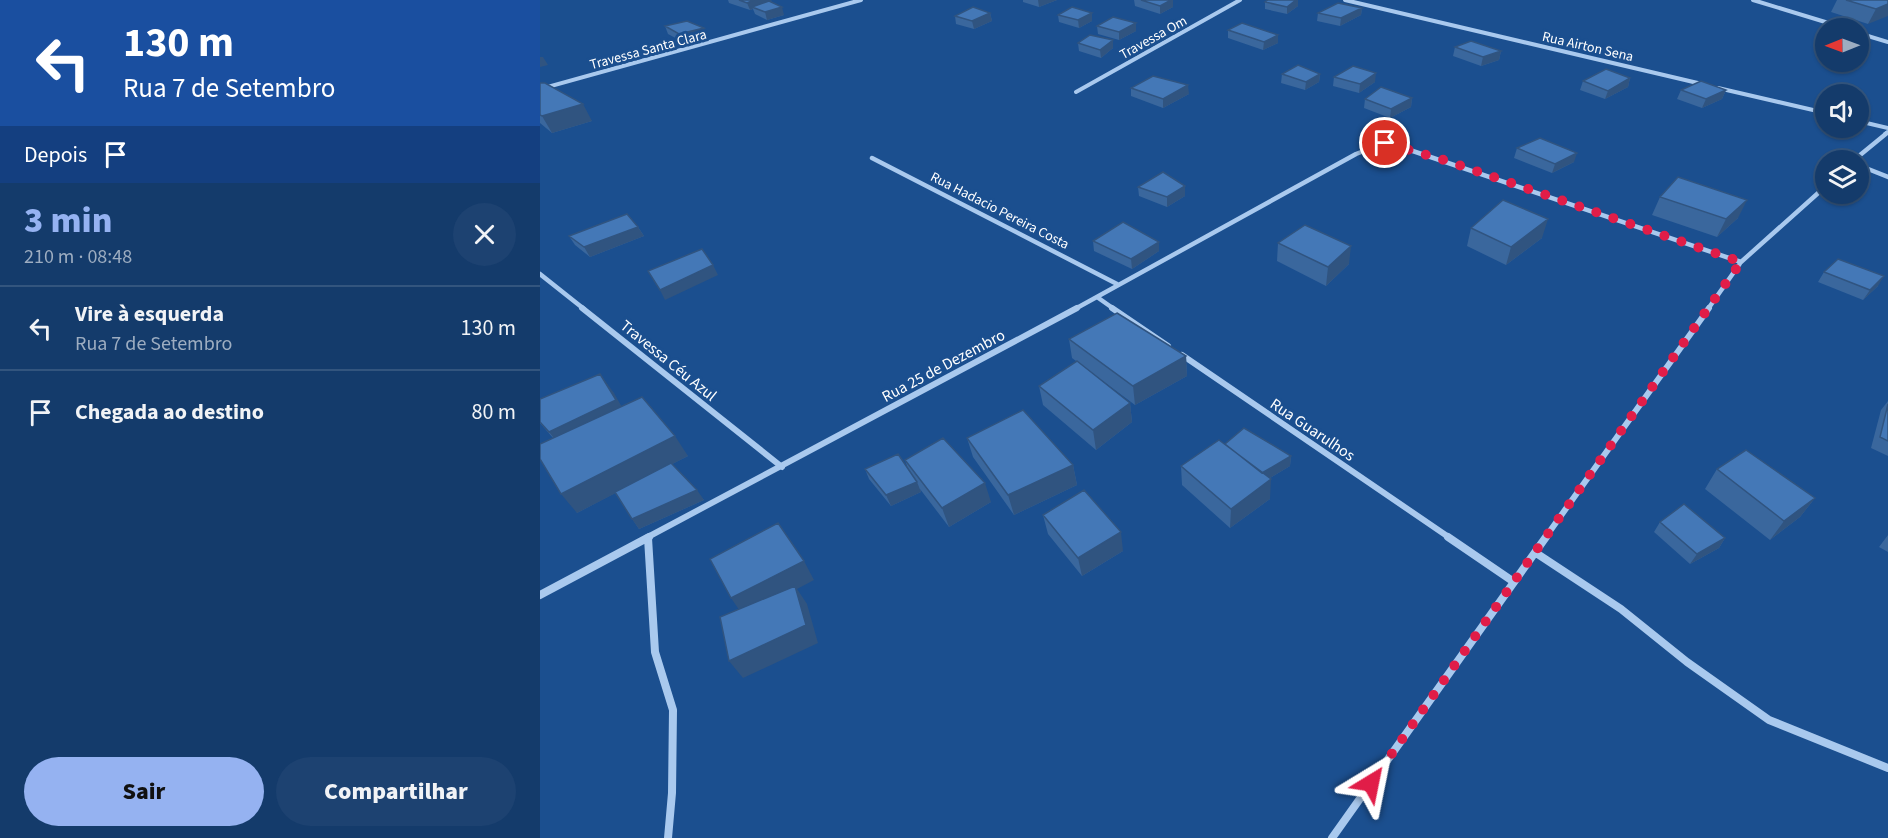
<!DOCTYPE html>
<html lang="pt">
<head>
<meta charset="utf-8">
<style>
	body { margin:0; font-family:"Source Sans 3",sans-serif; background:#1d4271; color:#f1f3f6; height:100vh; display:flex; flex-direction:column; font-size:22px; white-space:nowrap }
	* { box-sizing:border-box; margin:0 }
	p { font-size:20px; color:#9dadc1 }
	.icon { flex:none; width:33px; height:33px; fill:none; stroke:currentColor; stroke-width:2; stroke-linecap:round; stroke-linejoin:round }
	.map { position:relative; flex:1; overflow:hidden }
	.drawer { display:flex; flex-direction:column; background:#143b6b; width:540px }
	.drawer>* { flex:none }
	.hud { background:#1a4fa0; color:#fff; overflow:hidden }
	.needle { width:39px; rotate:269deg }
	.buttons { position:absolute; left:1275px; top:18px; display:grid; gap:12px }
	.buttons a { display:grid; place-items:center; width:54px; height:54px; border-radius:50%; background:#143b6b; box-shadow:0 2px 4px #0004,0 0 0 2px #33557e; font-size:30px }
	.pin { position:absolute; display:grid; place-items:center; width:51px; height:51px; color:#fff; margin:-26px; border:3px solid #fff; border-radius:50%; box-shadow:0 2px 6px #0007 }
	.me { position:absolute; width:66px; margin:-33px; rotate:35deg; stroke-linejoin:round; filter:drop-shadow(0 0 4px #0008) }
	.turn { display:flex; align-items:center; gap:21px; height:126px; padding:0 24px; font-size:27px }
	.turn .icon { width:78px; height:78px; stroke-width:2.5 }
	.turn b { display:block; font-size:42px; line-height:51px }
	.then { display:flex; align-items:center; height:57px; padding:0 24px; background:#0003; gap:12px; font-size:22px }
	.round { display:grid; place-items:center; flex:none; width:63px; height:63px; border-radius:32px; background:#1d4271 }
	.headline { display:flex; align-items:center; justify-content:space-between; height:102px; padding:0 24px }
	h1 { font-size:36px; font-weight:800; line-height:45px; color:#95b2f1 }
	.cta { display:flex; gap:12px; margin-top:auto; padding:12px 24px }
	.cta a { flex:1; height:69px; border-radius:36px; background:#95b2f1; color:#111; font-size:24px; font-weight:800; line-height:69px; text-align:center }
	.cta a+a { background:#1d4271; color:#f1f3f6 }
	ul { padding:0; list-style:none }
	li { display:flex; align-items:center; gap:18px; height:84px; padding:0 24px; border-top:2px solid #33557e }
	li div { flex:1 }
	li b { display:block; font-size:22px }
	li em { font-style:normal }
	main { display:flex; flex:1; min-height:0 }
	.map>svg:first-child { display:block }
</style>
</head>
<body>
<main>
<section class="drawer">
<div class="hud">
<div class="turn"><svg class="icon" aria-label="left" viewBox="0 0 24 24"><path d="M17 20v-9H6M10 6l-5 5 5 5"/></svg><div><b>130 m</b>Rua 7 de Setembro</div></div>
<div class="then">Depois<svg class="icon" aria-label="arrive" viewBox="0 0 24 24"><path d="M6 21V4h12l-3 4 3 4H6"/></svg></div>
</div>
<div class="headline"><div><h1>3 min</h1><p>210 m · 08:48</p></div><a class="round"><svg class="icon" aria-label="close" viewBox="0 0 24 24"><path d="M6 6l12 12M18 6L6 18"/></svg></a></div>
<ul>
<li><svg class="icon" aria-label="left" viewBox="0 0 24 24"><path d="M17 20v-9H6M10 6l-5 5 5 5"/></svg><div><b>Vire à esquerda</b><p>Rua 7 de Setembro</p></div><em>130 m</em></li>
<li><svg class="icon" aria-label="arrive" viewBox="0 0 24 24"><path d="M6 21V4h12l-3 4 3 4H6"/></svg><div><b>Chegada ao destino</b></div><em>80 m</em></li>
</ul>
<div class="cta"><a>Sair</a><a>Compartilhar</a></div>
</section>
<div class="map">
<svg width="1348" height="838" viewBox="0 0 1348 838">
	<rect width="100%" height="100%" fill="#1b4f8f"/>
	<g fill="none" stroke-linecap="round" stroke-linejoin="round">
		<!-- minor-far3 -->
		<path stroke="#a9c9ee" stroke-width="4" d="M 805,0 L 1162,84
			M 1213,0 L 1305,28
			M 1318,33 L 1348,42
			M 1178,88 L 1286,113
			M 0,89 L 321,0
			M 536,92 L 700,0
			M 1318,121 L 1348,128
			M 1345,134 L 1348,132"/>
		<!-- minor-far2 -->
		<path stroke="#a9c9ee" stroke-width="4.5" d="M 332,158 L 577,284
			M 1314,160 L 1347,133
			M 1318,165 L 1348,177
			M 0,274 L 44,309
			M 557,297 L 574,309
			M 535,309 L 816,154 L 842,144 L 858,146 L 1201,262
			M 1168,309 L 1201,262 L 1286,186"/>
		<!-- minor-far1 -->
		<path stroke="#a9c9ee" stroke-width="6" d="M 42,308 L 242,467
			M 572,308 L 628,346
			M 642,355 L 910,538
			M 106,538 L 537,308
			M 1005,538 L 1169,308"/>
		<!-- minor -->
		<path stroke="#a9c9ee" stroke-width="8" d="M 908,537 L 974,582
			M 108,538 L 115,652 L 133,710 L 132,793 L 128,838
			M 996,553 L 1081,609 L 1147,662 L 1229,720 L 1348,768
			M 0,595 L 109,537
			M 792,838 L 1006,537"/>
	</g>
	<!-- wall -->
	<path fill="#3a679d" d="M 188,0 L 231,0 L 232,3 L 244,15 L 227,20 L 215,14 L 213,9 L 210,10 L 189,3 Z
		M 483,0 L 517,0 L 499,7 L 483,2 Z
		M 594,0 L 633,0 L 633,7 L 620,14 L 595,6 Z
		M 1297,0 L 1348,0 L 1328,24 L 1291,12 Z
		M 725,2 L 758,6 L 747,14 L 725,9 Z
		M 822,8 L 821,15 L 800,26 L 777,21 L 778,13 Z
		M 450,13 L 452,21 L 434,29 L 416,24 L 415,16 Z
		M 518,15 L 552,21 L 539,28 L 519,22 Z
		M 125,26 L 167,36 L 143,42 L 128,34 Z
		M 557,26 L 596,31 L 579,40 L 558,34 Z
		M 688,30 L 738,35 L 738,43 L 723,50 L 688,38 Z
		M 573,40 L 573,48 L 561,58 L 539,51 L 538,43 Z
		M 915,47 L 961,51 L 959,60 L 941,66 L 913,56 Z
		M 742,74 L 780,74 L 779,82 L 765,90 L 741,83 Z
		M 794,77 L 835,82 L 819,93 L 793,86 Z
		M 1090,78 L 1088,87 L 1065,99 L 1040,90 L 1043,81 Z
		M 0,83 L 52,121 L 12,133 L 0,123 Z
		M 591,88 L 649,94 L 623,108 L 591,96 Z
		M 1141,90 L 1186,90 L 1182,99 L 1162,108 L 1137,99 Z
		M 872,98 L 871,107 L 850,118 L 824,108 L 825,99 Z
		M 977,148 L 1034,162 L 1012,173 L 974,158 Z
		M 645,186 L 645,196 L 627,207 L 599,196 L 598,187 Z
		M 1120,197 L 1198,218 L 1177,237 L 1112,215 Z
		M 98,227 L 104,236 L 50,257 L 35,245 L 29,236 Z
		M 931,228 L 1002,238 L 966,265 L 927,246 Z
		M 553,241 L 619,251 L 592,269 L 554,251 Z
		M 738,243 L 809,264 L 786,286 L 737,261 Z
		M 1284,272 L 1338,286 L 1323,300 L 1278,282 Z
		M 529,339 L 646,356 L 647,376 L 595,405 L 532,358 Z
		M 60,374 L 81,406 L 148,456 L 132,464 L 164,500 L 99,529 L 75,493 L 37,513 L 13,438 L 0,423 L 0,399 Z
		M 499,386 L 590,403 L 592,422 L 556,450 L 503,405 Z
		M 1348,401 L 1348,456 L 1331,448 L 1341,410 Z
		M 427,438 L 533,465 L 537,485 L 474,515 L 433,457 Z
		M 685,444 L 751,456 L 750,466 L 730,478 L 730,499 L 690,528 L 642,485 L 641,466 Z
		M 365,460 L 451,502 L 409,527 L 380,489 L 381,492 L 351,506 L 329,479 L 325,469 L 368,469 Z
		M 1177,469 L 1275,498 L 1260,517 L 1230,540 L 1165,489 Z
		M 503,515 L 583,551 L 542,576 L 508,534 Z
		M 1120,522 L 1185,538 L 1179,548 L 1150,564 L 1114,532 Z
		M 1348,535 L 1348,552 L 1339,547 Z"/>
	<!-- shaded-wall -->
	<path fill="#305480" d="M 214,0 L 231,0 L 232,3 L 212,7 L 213,9 L 210,10 L 207,3 Z
		M 498,0 L 517,0 L 499,7 Z
		M 631,0 L 633,0 L 633,7 L 620,14 L 620,6 Z
		M 756,0 L 758,0 L 758,6 L 747,14 L 747,7 Z
		M 1348,4 L 1348,16 L 1328,24 L 1336,9 Z
		M 242,7 L 244,15 L 227,20 L 225,12 Z
		M 822,8 L 821,15 L 800,26 L 801,18 Z
		M 450,13 L 452,21 L 434,29 L 432,21 Z
		M 552,13 L 552,21 L 539,28 L 538,20 Z
		M 596,23 L 596,31 L 579,40 L 579,32 Z
		M 164,28 L 167,36 L 143,42 L 139,34 Z
		M 738,35 L 738,43 L 723,50 L 724,42 Z
		M 573,40 L 573,48 L 561,58 L 560,50 Z
		M 961,51 L 959,60 L 941,66 L 943,57 Z
		M 0,57 L 3,57 L 8,65 L 0,67 Z
		M 836,73 L 835,82 L 819,93 L 820,84 Z
		M 780,74 L 779,82 L 765,90 L 766,82 Z
		M 1090,78 L 1088,87 L 1065,99 L 1068,91 Z
		M 648,85 L 649,94 L 623,108 L 623,99 Z
		M 1186,90 L 1182,99 L 1162,108 L 1166,99 Z
		M 872,98 L 871,107 L 850,118 L 851,109 Z
		M 43,104 L 52,121 L 12,133 L 2,116 Z
		M 1037,153 L 1034,162 L 1012,173 L 1015,164 Z
		M 645,186 L 645,196 L 627,207 L 627,197 Z
		M 1207,200 L 1198,218 L 1177,237 L 1186,219 Z
		M 1008,219 L 1002,238 L 966,265 L 971,247 Z
		M 98,227 L 104,236 L 50,257 L 44,247 Z
		M 619,242 L 619,251 L 592,269 L 591,259 Z
		M 811,246 L 809,264 L 786,286 L 788,267 Z
		M 173,265 L 178,275 L 125,300 L 120,290 Z
		M 1344,276 L 1338,286 L 1323,300 L 1330,290 Z
		M 646,356 L 647,376 L 595,405 L 593,386 Z
		M 60,374 L 74,393 L 89,420 L 24,451 L 9,432 Z
		M 590,403 L 592,422 L 556,450 L 553,430 Z
		M 135,436 L 148,456 L 37,513 L 21,494 Z
		M 751,456 L 750,466 L 715,487 L 716,477 Z
		M 533,465 L 537,485 L 474,515 L 468,495 Z
		M 731,479 L 730,499 L 690,528 L 691,509 Z
		M 377,482 L 381,492 L 351,506 L 346,495 Z
		M 445,483 L 451,502 L 409,527 L 402,508 Z
		M 157,490 L 164,500 L 99,529 L 92,519 Z
		M 1275,498 L 1260,517 L 1230,540 L 1244,521 Z
		M 581,532 L 583,551 L 542,576 L 538,558 Z
		M 1185,538 L 1179,548 L 1150,564 L 1157,554 Z
		M 264,561 L 274,580 L 257,589 L 267,604 L 278,643 L 203,678 L 189,661 L 204,617 L 191,598 Z"/>
	<!-- building -->
	<path fill="#4478b7" stroke="#305480" stroke-width="1.5" d="M 199,0 L 214,0 L 207,3 Z
		M 601,0 L 631,0 L 620,6 Z
		M 728,0 L 756,0 L 747,7 L 725,2 Z
		M 1306,0 L 1348,0 L 1348,4 L 1336,9 Z
		M 229,1 L 242,7 L 225,12 L 212,7 Z
		M 798,3 L 822,8 L 801,18 L 778,13 Z
		M 433,7 L 450,13 L 432,21 L 415,16 Z
		M 532,7 L 552,13 L 538,20 L 518,15 Z
		M 573,17 L 596,23 L 579,32 L 557,26 Z
		M 147,21 L 164,28 L 139,34 L 125,26 Z
		M 702,23 L 738,35 L 724,42 L 688,30 Z
		M 550,35 L 573,40 L 560,50 L 538,43 Z
		M 931,41 L 961,51 L 943,57 L 915,47 Z
		M 758,65 L 780,74 L 766,82 L 742,74 Z
		M 813,66 L 836,73 L 820,84 L 794,77 Z
		M 1066,69 L 1090,78 L 1068,91 L 1043,81 Z
		M 613,76 L 648,85 L 623,99 L 591,88 Z
		M 1161,81 L 1186,90 L 1166,99 L 1141,90 Z
		M 0,83 L 5,83 L 43,104 L 2,116 L 0,115 Z
		M 841,87 L 872,98 L 851,109 L 825,99 Z
		M 1000,138 L 1037,153 L 1015,164 L 977,148 Z
		M 623,172 L 645,186 L 627,197 L 598,187 Z
		M 1138,177 L 1207,200 L 1186,219 L 1120,197 Z
		M 963,200 L 1008,219 L 971,247 L 931,228 Z
		M 87,214 L 98,227 L 44,247 L 29,236 Z
		M 583,222 L 619,242 L 591,259 L 553,241 Z
		M 765,225 L 811,246 L 788,267 L 738,243 Z
		M 162,249 L 173,265 L 120,290 L 108,271 Z
		M 1298,259 L 1344,276 L 1330,290 L 1284,272 Z
		M 577,313 L 646,356 L 593,386 L 529,339 Z
		M 537,361 L 590,403 L 553,430 L 499,386 Z
		M 60,374 L 76,400 L 9,432 L 0,422 L 0,399 Z
		M 102,397 L 135,436 L 21,494 L 0,459 L 0,444 Z
		M 1348,404 L 1348,441 L 1340,437 Z
		M 483,410 L 533,465 L 468,495 L 427,438 Z
		M 704,428 L 751,456 L 722,473 L 685,444 Z
		M 403,438 L 445,483 L 402,508 L 365,460 Z
		M 679,440 L 731,479 L 691,509 L 641,466 Z
		M 1206,450 L 1275,498 L 1244,521 L 1177,469 Z
		M 358,454 L 377,482 L 346,495 L 325,469 Z
		M 131,463 L 157,490 L 92,519 L 75,492 Z
		M 544,490 L 581,532 L 538,558 L 503,515 Z
		M 1144,504 L 1185,538 L 1157,554 L 1120,522 Z
		M 238,523 L 264,561 L 191,598 L 170,559 Z
		M 255,586 L 266,625 L 189,661 L 180,617 Z"/>
	<g fill="none" stroke-linecap="round" stroke-linejoin="round">
		<!-- route -->
		<path stroke="#e11d48" stroke-width="10" stroke-dasharray="0 18" d="M 831,783 L 1201,262 L 904,160 L 845,143"/>
	</g>
	<g text-anchor="middle" stroke-width="6" stroke-linejoin="round" paint-order="stroke">
		<!-- far-street labels -->
		<g font-size="14" fill="#fff" stroke="#1b4f8f">
			<text transform="translate(613 37) rotate(-29)" y="5">Travessa Om</text>
			<text transform="translate(1048 46) rotate(13)" y="5">Rua Airton Sena</text>
			<text transform="translate(108 49) rotate(-15)" y="5">Travessa Santa Clara</text>
			<text transform="translate(460 210) rotate(27)" y="5">Rua Hadacio Pereira Costa</text>
		</g>
		<!-- street labels -->
		<g font-size="16" fill="#fff" stroke="#1b4f8f">
			<text transform="translate(129 360) rotate(39)" y="6">Travessa Céu Azul</text>
			<text transform="translate(403 365) rotate(-28)" y="6">Rua 25 de Dezembro</text>
			<text transform="translate(773 429) rotate(34)" y="6">Rua Guarulhos</text>
		</g>
	</g>
</svg>
<div class="buttons">
<a><svg class="needle" viewBox="-14 -14 28 28"><path d="M0-13l5 13h-10z" fill="#e53935"/><path d="M0 13l5-13h-10z" fill="#9dadc1"/></svg></a>
<a><svg class="icon" aria-label="sound" viewBox="0 0 24 24"><path d="M4 9h4l5-4v14l-5-4H4zM17 9q2 3 0 6"/></svg></a>
<a><svg class="icon" aria-label="layers" viewBox="0 0 24 24"><path d="M12 4l9 5-9 5-9-5zM3 14l9 5 9-5"/></svg></a>
</div>
<div class="pin" style="left:845px;top:143px;background:#d93025"><svg class="icon" aria-label="arrive" viewBox="0 0 24 24"><path d="M6 21V4h12l-3 4 3 4H6"/></svg></div>
<svg class="me" style="left:831px;top:783px" viewBox="-20 -20 40 40"><path d="M0-17L14 15 0 8-14 15z" fill="#e11d48" stroke="#fff" stroke-width="4"/></svg>
</div>
</main>
</body>
</html>
